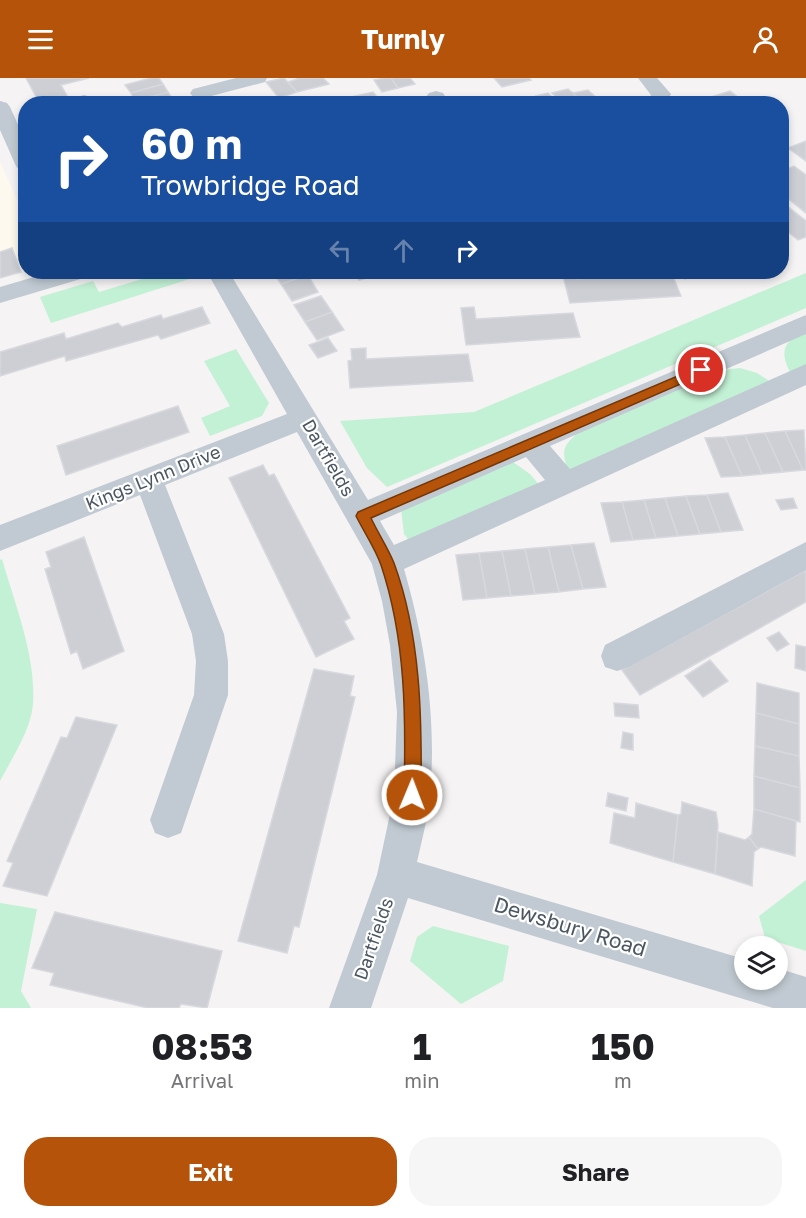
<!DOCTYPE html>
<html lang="en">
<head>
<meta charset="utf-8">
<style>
	body { margin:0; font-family:"Golos Text",sans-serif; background:#f6f6f6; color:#202124; height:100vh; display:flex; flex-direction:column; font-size:22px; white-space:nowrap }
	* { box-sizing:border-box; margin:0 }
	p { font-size:20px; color:#757577 }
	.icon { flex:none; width:33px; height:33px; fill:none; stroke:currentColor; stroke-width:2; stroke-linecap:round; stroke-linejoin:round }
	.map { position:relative; height:930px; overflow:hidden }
	.details { display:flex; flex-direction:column; background:#fff; flex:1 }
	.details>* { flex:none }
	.guide { position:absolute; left:18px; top:18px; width:771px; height:183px; border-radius:24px; box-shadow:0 3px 9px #0003; background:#1a4fa0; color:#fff; overflow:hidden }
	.controls { position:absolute; left:734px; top:858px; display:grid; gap:12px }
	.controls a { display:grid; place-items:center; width:54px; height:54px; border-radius:50%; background:#fff; box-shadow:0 3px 9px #0003; font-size:30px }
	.pin { position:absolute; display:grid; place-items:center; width:51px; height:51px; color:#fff; margin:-26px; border:3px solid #fff; border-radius:50%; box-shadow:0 2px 6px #0007 }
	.me { position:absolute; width:66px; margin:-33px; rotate:1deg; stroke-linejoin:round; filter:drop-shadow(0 0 4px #0008) }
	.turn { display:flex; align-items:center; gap:21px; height:126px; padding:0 24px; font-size:27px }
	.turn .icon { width:78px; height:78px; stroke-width:2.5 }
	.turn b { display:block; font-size:42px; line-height:51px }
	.lanes { display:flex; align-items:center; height:57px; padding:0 24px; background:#0003; justify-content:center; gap:30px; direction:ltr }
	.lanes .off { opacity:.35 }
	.eta { display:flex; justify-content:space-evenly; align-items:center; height:102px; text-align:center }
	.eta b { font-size:36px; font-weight:700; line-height:42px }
	.primary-button { display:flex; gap:12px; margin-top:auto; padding:12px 24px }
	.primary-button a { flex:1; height:69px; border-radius:24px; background:#b45309; color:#fff; font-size:24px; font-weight:700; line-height:69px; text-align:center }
	.primary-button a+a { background:#f6f6f6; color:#202124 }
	header { display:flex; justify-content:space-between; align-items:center; height:78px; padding:0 24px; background:#b45309; color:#fff; font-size:27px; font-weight:700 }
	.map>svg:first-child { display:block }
</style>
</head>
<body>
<header><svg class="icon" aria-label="menu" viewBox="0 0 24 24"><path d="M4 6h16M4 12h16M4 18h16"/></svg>Turnly<svg class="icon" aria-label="person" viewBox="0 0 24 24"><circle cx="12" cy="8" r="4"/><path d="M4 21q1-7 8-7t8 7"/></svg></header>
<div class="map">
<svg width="806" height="930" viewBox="0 0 806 930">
	<rect width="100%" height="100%" fill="#f5f3f3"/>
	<!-- commercial -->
	<path fill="#fdf9ef" d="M 0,83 L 26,142 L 25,189 L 0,197 Z"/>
	<!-- green -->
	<path fill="#c3f1d5" d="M 165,194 L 193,194 L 196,199 L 51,245 L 40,219 L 93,203 L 99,214 Z
		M 806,195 L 806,230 L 387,409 L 367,390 L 340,343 L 474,334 Z
		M 806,254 L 806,289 L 791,296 C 779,274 783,262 806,254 Z
		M 236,271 L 269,325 L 262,338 L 210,358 L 201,340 L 230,328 L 204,283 Z
		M 740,290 L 757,295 L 774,306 L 569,397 C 562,373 560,370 580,353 L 722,292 Z
		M 513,384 L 530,396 L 542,410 L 412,466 L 404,456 L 401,431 Z
		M 2,481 C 15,527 36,577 33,626 C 31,652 12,680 0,703 L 0,482 Z
		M 806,802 L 806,873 L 765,860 L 759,838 Z
		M 0,825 L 37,831 L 21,913 L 31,930 L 0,930 Z
		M 433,848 L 509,868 L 503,903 L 461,926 L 410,883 L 417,859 Z"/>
	<!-- building -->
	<path fill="#cdcfd5" stroke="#d7d9de" stroke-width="1.5" d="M 26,0 L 89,0 L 61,7 L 70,23 L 62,26 L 40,26 Z
		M 151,0 L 159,0 L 163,6 L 131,15 L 125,7 Z
		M 284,0 L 297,14 L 279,20 L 266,4 Z
		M 296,0 L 323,0 L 329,6 L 297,14 L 288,4 L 298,1 Z
		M 384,0 L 391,0 L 398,10 L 382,14 L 374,2 Z
		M 391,0 L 410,0 L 415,6 L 398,10 Z
		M 494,0 L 529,0 L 531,2 L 502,9 Z
		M 163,6 L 168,14 L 135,23 L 131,15 Z
		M 568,11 L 573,15 L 583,26 L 563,26 L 552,15 Z
		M 588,12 L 600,23 L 583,26 L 573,15 Z
		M 730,13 L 739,20 L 720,26 L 711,19 Z
		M 168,14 L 173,22 L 162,26 L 137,26 L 135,23 Z
		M 373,14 L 381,24 L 355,26 L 351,19 Z
		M 548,15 L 553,20 L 556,19 L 563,26 L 543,26 L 536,18 Z
		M 806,63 L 806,83 L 788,70 Z
		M 794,88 L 806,97 L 806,135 L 782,116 L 782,93 Z
		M 782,124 L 806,143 L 806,159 L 798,162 L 782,149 Z
		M 12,170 L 21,194 L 0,200 L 0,174 Z
		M 273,194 L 305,194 L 308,197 L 281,206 Z
		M 354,194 L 386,194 L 359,202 Z
		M 562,194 L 574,194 L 577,201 L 672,196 L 681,218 L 570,225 Z
		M 677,194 L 703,194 L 685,201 Z
		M 308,197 L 318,214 L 292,223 L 281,206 Z
		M 321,218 L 332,234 L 305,244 L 294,227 Z
		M 202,229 L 210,245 L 161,261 L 158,257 L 66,283 L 65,278 L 0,298 L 0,274 L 64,255 L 66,261 L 118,245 L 122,249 L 161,237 L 163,241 Z
		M 474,229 L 476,241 L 573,235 L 580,259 L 466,267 L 461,230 Z
		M 332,234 L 344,252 L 317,262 L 305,244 Z
		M 328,260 L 337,273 L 318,280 L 309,267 Z
		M 366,270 L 366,281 L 468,276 L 473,303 L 350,310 L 348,283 L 352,282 L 351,271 Z
		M 178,328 L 189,354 L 66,397 L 57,368 Z
		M 804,352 L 806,392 L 803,392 L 785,353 Z
		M 785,353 L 803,392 L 783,394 L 765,355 Z
		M 765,355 L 783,394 L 762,396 L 745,357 Z
		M 745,357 L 762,396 L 742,398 L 725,359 Z
		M 725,359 L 742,398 L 721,399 L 705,360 Z
		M 263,387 L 269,398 L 274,396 L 350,540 L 344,543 L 354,561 L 316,579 L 229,400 Z
		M 728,415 L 743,452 L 721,454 L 707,417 Z
		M 707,417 L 721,454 L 700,456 L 686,418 Z
		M 686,418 L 700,456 L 678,458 L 665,420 Z
		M 665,420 L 678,458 L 656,460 L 644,422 Z
		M 793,420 L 797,430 L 781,432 L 776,422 Z
		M 644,422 L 656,460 L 633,462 L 622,424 Z
		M 622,424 L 633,462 L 611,464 L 601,425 Z
		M 84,459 L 124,573 L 83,591 L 77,573 L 71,576 L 45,491 L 51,489 L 46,474 Z
		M 594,465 L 606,509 L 583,511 L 571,467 Z
		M 571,467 L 583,511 L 559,514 L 548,469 Z
		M 548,469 L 559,514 L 535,516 L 525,471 Z
		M 525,471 L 535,516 L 511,518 L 502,473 Z
		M 502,473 L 511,518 L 487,520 L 479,475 Z
		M 479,475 L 487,520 L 463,522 L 456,477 Z
		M 806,492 L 806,524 L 640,617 L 622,592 Z
		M 779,554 L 789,566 L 777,573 L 767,560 Z
		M 796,567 L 806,569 L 806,593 L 795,590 Z
		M 710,582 L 728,603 L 703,619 L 685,598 Z
		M 314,591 L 354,598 L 350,618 L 355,619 L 299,849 L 294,848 L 287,875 L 238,863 Z
		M 757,605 L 799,615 L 799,646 L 756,635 Z
		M 614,625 L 638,627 L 639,640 L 615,638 Z
		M 756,635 L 799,646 L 799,678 L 755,668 Z
		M 76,639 L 117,647 L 47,818 L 3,808 L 13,785 L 7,783 L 61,659 L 67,660 Z
		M 623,654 L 633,656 L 633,672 L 621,670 Z
		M 755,668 L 799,678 L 800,710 L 754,698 Z
		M 754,698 L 800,710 L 800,744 L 754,731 Z
		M 608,715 L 628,720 L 626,733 L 606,728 Z
		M 682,724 L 716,734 L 718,747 L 715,796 L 673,784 L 678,737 L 681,736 Z
		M 636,725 L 678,737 L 673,784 L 610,765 L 614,735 L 635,740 Z
		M 754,731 L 796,743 L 795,778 L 761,769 L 758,771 L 749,759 L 752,756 Z
		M 718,754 L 745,762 L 749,759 L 758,771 L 754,774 L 752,808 L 715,796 Z
		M 55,834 L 222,873 L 207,930 L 181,926 L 179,930 L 148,930 L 50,907 L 54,895 L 32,890 Z"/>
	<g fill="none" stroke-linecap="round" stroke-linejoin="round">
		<!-- minor -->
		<path fill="#c1cad2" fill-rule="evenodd" d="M 236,0 L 267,0 L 265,4 L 200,21 L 193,19 L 190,15 L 193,11 Z
			M 638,0 L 657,0 L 671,16 L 666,26 L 647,26 L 651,17 Z
			M 436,13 L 443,15 L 450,26 L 431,26 L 426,19 L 429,15 Z
			M 84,17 L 91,19 L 95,26 L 65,26 L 67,22 Z
			M 0,23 L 7,25 L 10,29 L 26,64 L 26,94 L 19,92 L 16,88 L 0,52 Z
			M 51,194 L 88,194 L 84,200 L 0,225 L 0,209 Z
			M 207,194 L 229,194 L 368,422 L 806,237 L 806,256 L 550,368 L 570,391 L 806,286 L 806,307 L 404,491 C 425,563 437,641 430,717 C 428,739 422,762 417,784 L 744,881 L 744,902 L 777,902 L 777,890 L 806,899 L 806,930 L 773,930 L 408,820 L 371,930 L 329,930 L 377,797 L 394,717 L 397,634 L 390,567 L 382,523 L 372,486 L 297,354 L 165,407 L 224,556 L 228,583 L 228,617 L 181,755 L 168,760 L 155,755 L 150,742 L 194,617 L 196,583 L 192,556 L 140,417 L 0,473 L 0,447 L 287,336 ZM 526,379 L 545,402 L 394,467 L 380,443 Z
			M 806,464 L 806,492 L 629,589 L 617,593 L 605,589 L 601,578 L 605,567 Z"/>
	</g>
	<!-- route -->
	<path fill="#b45309" stroke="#753606" stroke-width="1.5" d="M 701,288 L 707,292 L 706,295 L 371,440 C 378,455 388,470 394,485 C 421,559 422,639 421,717 L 418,723 L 412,725 L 407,723 L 404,717 C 406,639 406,562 381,487 C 375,470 364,454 356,438 L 358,434 Z"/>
	<g text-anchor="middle" stroke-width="4.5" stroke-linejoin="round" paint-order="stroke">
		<!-- street labels -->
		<g font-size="18" fill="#4a5661" stroke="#fff">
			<text transform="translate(328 380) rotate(60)" y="6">Dartfields</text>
			<text transform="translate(153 400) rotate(-22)" y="6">Kings Lynn Drive</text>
			<text transform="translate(374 861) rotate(-71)" y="6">Dartfields</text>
		</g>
		<!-- near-street labels -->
		<g font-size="21" fill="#4a5661" stroke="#fff">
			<text transform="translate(570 849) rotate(17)" y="7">Dewsbury Road</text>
		</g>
	</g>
</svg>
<div class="controls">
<a><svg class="icon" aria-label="layers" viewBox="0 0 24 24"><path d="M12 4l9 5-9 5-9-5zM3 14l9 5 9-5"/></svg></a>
</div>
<div class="pin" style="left:701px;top:292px;background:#d93025"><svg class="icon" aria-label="arrive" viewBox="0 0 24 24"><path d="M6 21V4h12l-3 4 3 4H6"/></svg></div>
<svg class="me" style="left:412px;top:717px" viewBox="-20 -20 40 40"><circle r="17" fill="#b45309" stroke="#fff" stroke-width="3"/><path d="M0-11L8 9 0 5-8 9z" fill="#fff"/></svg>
<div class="guide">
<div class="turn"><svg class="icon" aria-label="right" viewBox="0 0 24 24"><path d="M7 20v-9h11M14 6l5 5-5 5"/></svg><div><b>60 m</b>Trowbridge Road</div></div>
<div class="lanes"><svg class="icon off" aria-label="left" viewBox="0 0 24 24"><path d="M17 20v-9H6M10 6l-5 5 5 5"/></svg><svg class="icon off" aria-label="ahead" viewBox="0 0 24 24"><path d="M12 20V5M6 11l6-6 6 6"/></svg><svg class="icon" aria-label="right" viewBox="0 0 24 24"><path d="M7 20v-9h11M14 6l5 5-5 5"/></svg></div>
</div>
</div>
<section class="details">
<div class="eta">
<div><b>08:53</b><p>Arrival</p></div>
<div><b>1</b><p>min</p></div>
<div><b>150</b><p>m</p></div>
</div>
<div class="primary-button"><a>Exit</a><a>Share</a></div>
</section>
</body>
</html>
